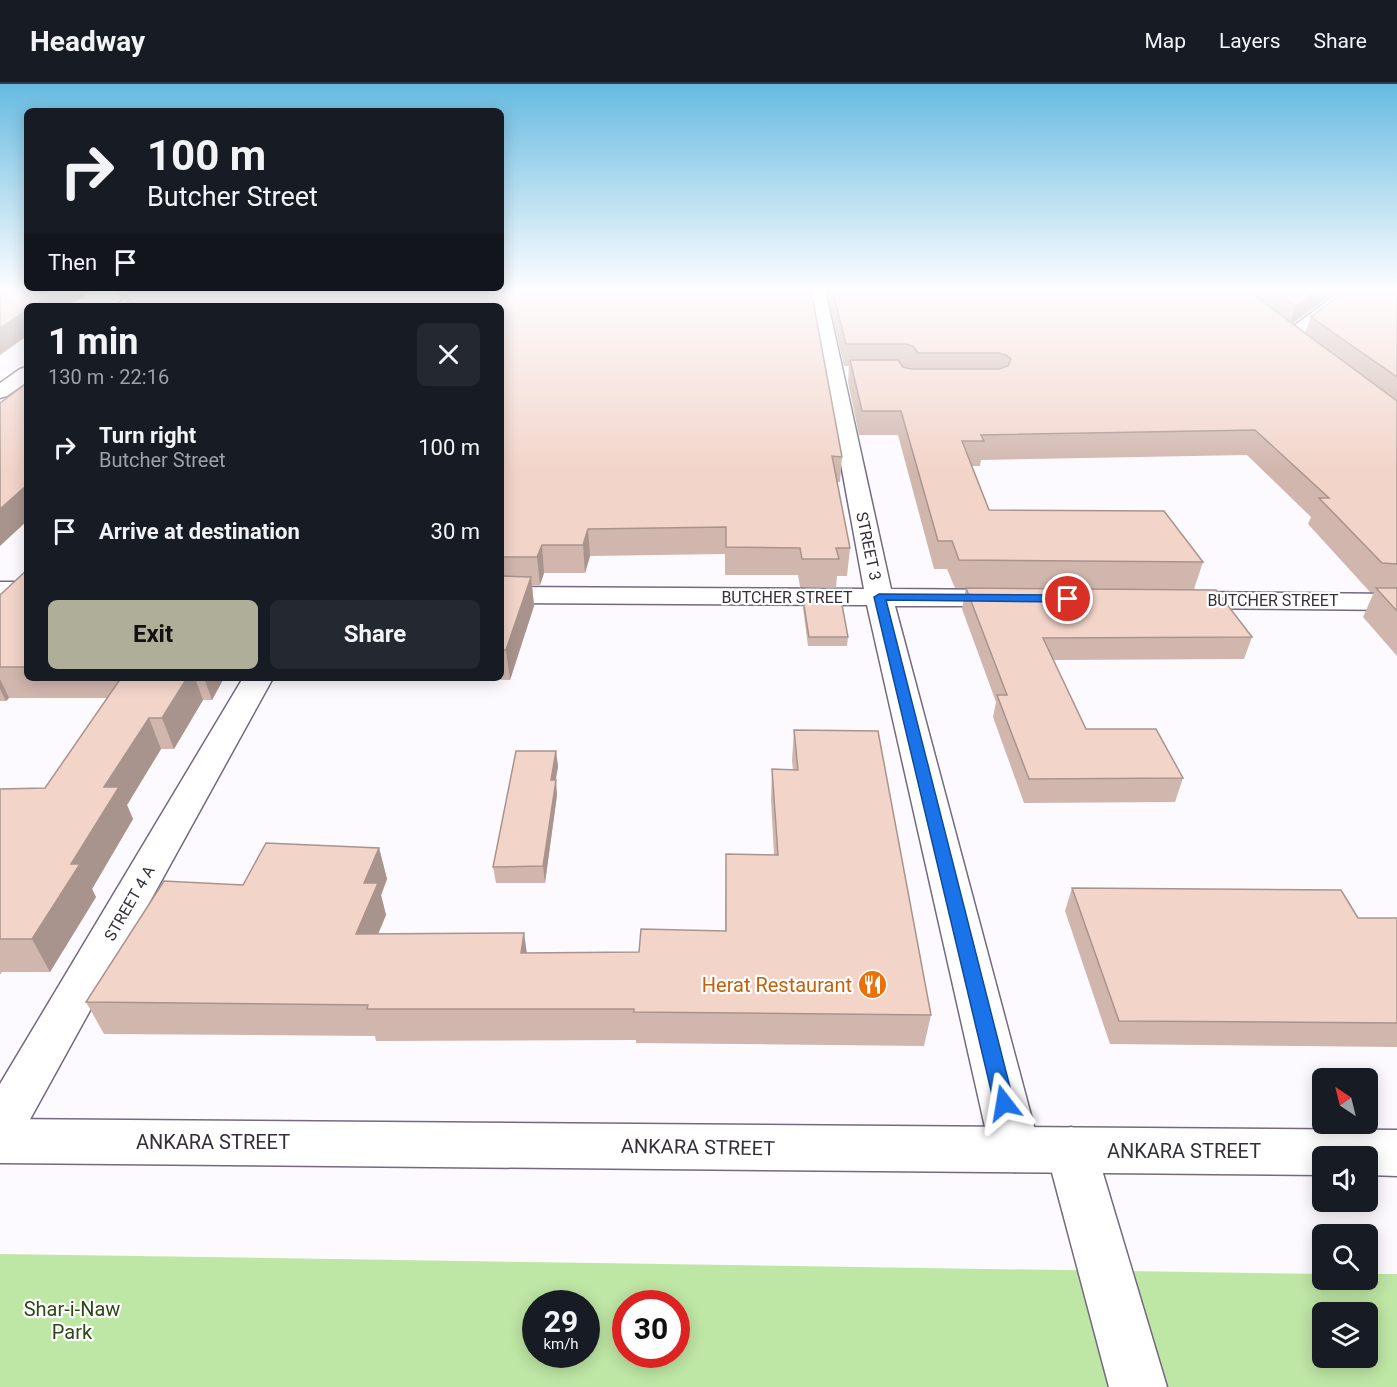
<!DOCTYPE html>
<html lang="en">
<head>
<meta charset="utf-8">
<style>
	body { margin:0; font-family:Roboto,sans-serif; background:#242831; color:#f1f3f6; height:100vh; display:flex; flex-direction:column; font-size:22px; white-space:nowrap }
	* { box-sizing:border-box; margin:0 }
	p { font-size:20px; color:#9ea1a6 }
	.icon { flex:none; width:33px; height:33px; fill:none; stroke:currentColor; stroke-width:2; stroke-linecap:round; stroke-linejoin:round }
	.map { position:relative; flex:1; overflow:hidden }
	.sheet { position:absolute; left:24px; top:219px; width:480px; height:378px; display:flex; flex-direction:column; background:#171b24; border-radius:9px; box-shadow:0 3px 15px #0003 }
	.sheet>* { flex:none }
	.guide { position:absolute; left:24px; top:24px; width:480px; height:183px; border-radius:9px; box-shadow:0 3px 15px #0003; background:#171b24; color:#f1f3f6; overflow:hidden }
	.needle { width:39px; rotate:325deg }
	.tools { position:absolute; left:1312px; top:984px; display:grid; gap:12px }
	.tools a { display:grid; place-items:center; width:66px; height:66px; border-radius:9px; background:#171b24; box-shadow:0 3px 15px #0003; font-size:30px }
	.speed { position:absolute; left:522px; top:1206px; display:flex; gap:12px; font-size:30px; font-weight:700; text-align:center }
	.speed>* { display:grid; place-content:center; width:78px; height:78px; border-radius:50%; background:#171b24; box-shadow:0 3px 15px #0003; line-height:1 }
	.speed small { font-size:15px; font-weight:400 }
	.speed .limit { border:9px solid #d22; background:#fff; color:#111 }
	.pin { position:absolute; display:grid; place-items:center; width:51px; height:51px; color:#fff; margin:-26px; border:3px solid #fff; border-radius:50%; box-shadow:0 2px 6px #0007 }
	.me { position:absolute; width:66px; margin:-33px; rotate:346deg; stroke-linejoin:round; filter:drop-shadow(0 0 4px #0008) }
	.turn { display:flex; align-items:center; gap:21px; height:126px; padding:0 24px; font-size:27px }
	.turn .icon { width:78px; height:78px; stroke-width:2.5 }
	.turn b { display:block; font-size:42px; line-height:51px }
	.then { display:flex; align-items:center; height:57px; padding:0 24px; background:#0003; gap:12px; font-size:22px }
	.round { display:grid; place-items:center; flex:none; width:63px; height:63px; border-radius:9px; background:#242831 }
	.summary { display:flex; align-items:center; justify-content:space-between; height:102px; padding:0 24px }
	h1 { font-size:36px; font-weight:700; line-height:45px }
	.button { display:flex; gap:12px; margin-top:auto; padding:12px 24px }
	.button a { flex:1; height:69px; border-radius:9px; background:#afae98; color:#111; font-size:24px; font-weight:700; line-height:69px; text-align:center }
	.button a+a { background:#242831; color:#f1f3f6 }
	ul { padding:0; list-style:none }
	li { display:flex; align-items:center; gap:18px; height:84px; padding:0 24px }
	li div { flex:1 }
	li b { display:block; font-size:22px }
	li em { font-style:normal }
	header { display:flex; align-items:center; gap:36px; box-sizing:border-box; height:84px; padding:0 30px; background:#171b24; border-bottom:2px solid #363941 }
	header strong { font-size:28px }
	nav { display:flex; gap:33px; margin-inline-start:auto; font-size:21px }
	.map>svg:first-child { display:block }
</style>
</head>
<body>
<header>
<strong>Headway</strong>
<nav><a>Map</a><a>Layers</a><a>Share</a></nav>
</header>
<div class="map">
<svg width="1397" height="1303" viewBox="0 0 1397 1303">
	<rect width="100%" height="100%" fill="#fcfaff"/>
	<!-- green -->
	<path fill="#bee6a4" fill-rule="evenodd" d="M 0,1170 L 1323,1190 L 1323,1196 L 1368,1196 L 1368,1190 L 1397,1190 L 1397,1303 L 0,1303 ZM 536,1220 L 586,1220 L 586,1270 L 536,1270 ZM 626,1220 L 676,1220 L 676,1270 L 626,1270 ZM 1323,1228 L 1368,1228 L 1368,1274 L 1323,1274 Z"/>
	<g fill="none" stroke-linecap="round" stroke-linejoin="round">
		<defs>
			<path id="minor" d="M 809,206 L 825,206 L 891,505 L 1009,506 L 1019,508 L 1023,514 L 1019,520 L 1009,522 L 895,522 L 1040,1065 L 1032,1081 L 1015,1088 L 998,1081 L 990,1065 L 867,521 L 501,519 L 501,503 L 864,505 Z
				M 1342,206 L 1360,206 L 1295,258 L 1283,258 L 1280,254 L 1283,250 Z
				M 0,498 L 27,498 L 27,514 L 0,514 Z
				M 1181,508 L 1397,510 L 1397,526 L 1181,524 L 1171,522 L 1167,516 L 1171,510 Z
				M 243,594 L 273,594 L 17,1059 L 0,1066 L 0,1000 Z
				M 1071,1043 L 1088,1050 L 1096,1066 L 1167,1303 L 1109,1303 L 1046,1066 L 1054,1050 Z"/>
			<path id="major" d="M 135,206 L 153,206 L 133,222 L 115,222 Z
				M 27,283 L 27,298 L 7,312 L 0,314 L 0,299 L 20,285 Z
				M 0,1035 L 1397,1046 L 1397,1092 L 1368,1091 L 1368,1072 L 1323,1072 L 1323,1091 L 0,1079 Z"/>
		</defs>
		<!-- minor casing -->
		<use href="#minor" stroke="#746980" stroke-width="3"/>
		<!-- major casing -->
		<use href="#major" stroke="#746980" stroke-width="3"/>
		<!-- minor -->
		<use href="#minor" fill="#fff" fill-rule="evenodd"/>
		<!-- major -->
		<use href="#major" fill="#fff" fill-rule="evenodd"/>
	</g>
	<!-- wall -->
	<path fill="#d0b6ad" d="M 115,206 L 811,206 L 842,373 L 840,398 L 837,398 L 850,464 L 847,492 L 837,492 L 836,504 L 800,503 L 798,491 L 725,491 L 725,470 L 590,472 L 585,489 L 544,489 L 540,501 L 532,501 L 534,522 L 510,596 L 418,594 L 501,594 L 501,222 L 128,222 L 124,212 L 121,214 Z
		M 826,206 L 1338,206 L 1293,239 L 1305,249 L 1311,233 L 1397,206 L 1397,572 L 1363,533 L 1374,508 L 1370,508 L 1308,440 L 1311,433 L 1247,371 L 981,376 L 980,382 L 972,382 L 989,426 L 1203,478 L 1194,505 L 1252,553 L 1244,575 L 1053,576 L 1086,645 L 1183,694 L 1175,718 L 1024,719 L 993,633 L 996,618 L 962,525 L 966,504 L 955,504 L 947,485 L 934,485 L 898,351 L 859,351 L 848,298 L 849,282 L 844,282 Z
		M 27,486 L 27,594 L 224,594 L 212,616 L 203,616 L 174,665 L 161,665 L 127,721 L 133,735 L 92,805 L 96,813 L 50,888 L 2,888 L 0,891 L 0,705 L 45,704 L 108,614 L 9,614 L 6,617 L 0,617 L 0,511 Z
		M 803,515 L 848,553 L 847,562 L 808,562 L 803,524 Z
		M 794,646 L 931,931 L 924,962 L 636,959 L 636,956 L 376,957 L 375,952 L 104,950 L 86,918 L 243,801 L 379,764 L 387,795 L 381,811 L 386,831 L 378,850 L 524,849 L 527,869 L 639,868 L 725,847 L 726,770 L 774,771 L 771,716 L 772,685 L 793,686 L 792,676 Z
		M 556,667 L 558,683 L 555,696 L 557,711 L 545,799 L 496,799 L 493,783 Z
		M 1072,804 L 1358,834 L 1397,834 L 1397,963 L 1110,960 L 1065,827 Z"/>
	<!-- shaded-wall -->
	<path fill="#a9948d" d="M 58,206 L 93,206 L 70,222 L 33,222 Z
		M 118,206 L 123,206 L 124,212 L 121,214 Z
		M 1318,206 L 1338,206 L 1289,242 L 1296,222 Z
		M 27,226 L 27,252 L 0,271 L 0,244 Z
		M 27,401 L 27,437 L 0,462 L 0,425 Z
		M 588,445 L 590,472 L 585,489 L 583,461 Z
		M 542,461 L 544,489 L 540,501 L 537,473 Z
		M 531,493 L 534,522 L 510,596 L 506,566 Z
		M 187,594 L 195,594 L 203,616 L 174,665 L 162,634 Z
		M 204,594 L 224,594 L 212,616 Z
		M 0,595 L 9,614 L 6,617 L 0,605 Z
		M 149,634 L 161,665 L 127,721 L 133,735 L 92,805 L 96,813 L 50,888 L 32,855 L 71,780 L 104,703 Z
		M 556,667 L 558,683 L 553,712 L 551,696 Z
		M 556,696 L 557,711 L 545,799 L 543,782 Z
		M 379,764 L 387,795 L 381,811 L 386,831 L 365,881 L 356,850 L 364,799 Z
		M 524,849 L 528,880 L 521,869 Z"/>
	<!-- building -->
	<path fill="#f2d4c9" stroke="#a9948d" stroke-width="1.5" d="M 0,206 L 58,206 L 33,222 L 27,222 L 27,226 L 0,244 Z
		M 123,206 L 811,206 L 842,373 L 832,372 L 850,464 L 836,464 L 839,475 L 802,475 L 800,464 L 726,463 L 726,443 L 588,445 L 583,461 L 542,461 L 537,473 L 501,473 L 501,222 L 133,222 L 134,221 Z
		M 832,206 L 1247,206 L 1397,317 L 1397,480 L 1382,479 L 1319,414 L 1329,414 L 1255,346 L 981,351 L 984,357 L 962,357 L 989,426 L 1164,427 L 1203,478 L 959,476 L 952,457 L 938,457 L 901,327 L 862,327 L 850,276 L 898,276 L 903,283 L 911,285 L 999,285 L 1008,282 L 1011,275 L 1006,271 L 999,269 L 918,269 L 913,262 L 906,260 L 846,260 Z
		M 1273,206 L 1318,206 L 1296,222 Z
		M 1346,206 L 1397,206 L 1397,293 L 1311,233 Z
		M 27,299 L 27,401 L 0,425 L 0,319 Z
		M 27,486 L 27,583 L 0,583 L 0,511 Z
		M 501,492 L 531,493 L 506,566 L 501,566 Z
		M 966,504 L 1216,506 L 1252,553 L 1043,554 L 1086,645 L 1156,645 L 1183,694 L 1029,695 L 997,611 L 1007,611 Z
		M 1376,504 L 1397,504 L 1397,527 Z
		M 803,515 L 841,515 L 848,553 L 809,553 Z
		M 121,594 L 187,594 L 162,634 L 149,634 L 104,703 L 119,703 L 71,780 L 80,780 L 32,855 L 0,855 L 0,705 L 45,704 Z
		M 794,646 L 878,647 L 931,931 L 634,928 L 634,925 L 367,925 L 368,921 L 86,918 L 164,797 L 243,801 L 266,759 L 379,764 L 364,799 L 378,799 L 356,850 L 524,849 L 521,869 L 639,868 L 641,845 L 726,847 L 726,770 L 778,771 L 772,685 L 798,686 Z
		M 516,667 L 556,667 L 551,696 L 556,696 L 543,782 L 493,783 Z
		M 1072,804 L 1341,806 L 1358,834 L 1397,834 L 1397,939 L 1119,937 Z"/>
	<!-- sky -->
	<linearGradient id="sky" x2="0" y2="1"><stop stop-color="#66bbe1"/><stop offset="0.53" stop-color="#fefdff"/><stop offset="1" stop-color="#fefdff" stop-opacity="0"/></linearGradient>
	<rect width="1397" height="388" fill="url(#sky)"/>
	<!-- route -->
	<path fill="#1a73e8" stroke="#114b97" stroke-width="1.5" d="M 879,510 L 1068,511 L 1073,515 L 1068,518 L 886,516 L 1014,1019 L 1011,1026 L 1004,1028 L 997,1026 L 994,1019 L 874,513 Z"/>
	<!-- icons -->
	<defs>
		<symbol id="restaurant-disc" viewBox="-11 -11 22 22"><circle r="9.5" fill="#e8710a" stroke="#fff"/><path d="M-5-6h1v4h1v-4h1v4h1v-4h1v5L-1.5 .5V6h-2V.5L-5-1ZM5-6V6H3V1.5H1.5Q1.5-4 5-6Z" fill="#fff"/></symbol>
	</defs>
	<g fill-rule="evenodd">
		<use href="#restaurant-disc" x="856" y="884" width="33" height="33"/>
	</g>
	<g text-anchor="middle" stroke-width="4.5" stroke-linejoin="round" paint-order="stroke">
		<!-- street labels -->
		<g font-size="16" fill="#342f39" stroke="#fff">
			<text transform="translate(869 462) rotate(78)" y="6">STREET 3</text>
			<text x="787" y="519">BUTCHER STREET</text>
			<text x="1273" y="522">BUTCHER STREET</text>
			<text transform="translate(129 819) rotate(-60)" y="6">STREET 4 A</text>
		</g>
		<!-- near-food labels -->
		<g font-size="20" fill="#c56008" stroke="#fff" text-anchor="end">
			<text x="852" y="908">Herat Restaurant</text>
		</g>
		<!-- near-street labels -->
		<g font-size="20" fill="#342f39" stroke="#fff">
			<text x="213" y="1065">ANKARA STREET</text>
			<text transform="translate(698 1063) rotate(1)" y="7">ANKARA STREET</text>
			<text x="1184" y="1074">ANKARA STREET</text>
		</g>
		<!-- near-park labels -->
		<g font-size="20" fill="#2d4a16" stroke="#fff">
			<text x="72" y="1232">Shar-i-Naw<tspan x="72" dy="23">Park</tspan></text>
		</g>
	</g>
</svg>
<div class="tools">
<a><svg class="needle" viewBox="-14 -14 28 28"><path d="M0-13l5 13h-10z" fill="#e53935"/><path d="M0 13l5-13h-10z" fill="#9ea1a6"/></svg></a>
<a><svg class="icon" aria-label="sound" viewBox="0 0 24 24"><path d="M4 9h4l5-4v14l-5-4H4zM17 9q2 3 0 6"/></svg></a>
<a><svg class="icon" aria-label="search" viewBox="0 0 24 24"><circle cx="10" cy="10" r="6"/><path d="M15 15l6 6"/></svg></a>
<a><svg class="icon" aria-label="layers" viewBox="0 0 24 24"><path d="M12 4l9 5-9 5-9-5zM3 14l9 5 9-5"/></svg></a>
</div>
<div class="speed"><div>29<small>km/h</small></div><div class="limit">30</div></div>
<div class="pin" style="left:1068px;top:515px;background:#d93025"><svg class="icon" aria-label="arrive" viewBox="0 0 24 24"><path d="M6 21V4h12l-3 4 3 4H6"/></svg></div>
<svg class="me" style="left:1004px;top:1019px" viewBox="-20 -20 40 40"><path d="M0-17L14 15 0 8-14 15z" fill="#1a73e8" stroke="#fff" stroke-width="4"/></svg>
<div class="guide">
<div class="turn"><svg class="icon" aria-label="right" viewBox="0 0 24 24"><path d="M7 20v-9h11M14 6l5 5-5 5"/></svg><div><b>100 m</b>Butcher Street</div></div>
<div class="then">Then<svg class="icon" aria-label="arrive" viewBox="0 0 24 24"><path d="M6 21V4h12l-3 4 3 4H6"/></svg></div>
</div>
<section class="sheet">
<div class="summary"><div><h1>1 min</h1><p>130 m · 22:16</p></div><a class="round"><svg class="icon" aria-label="close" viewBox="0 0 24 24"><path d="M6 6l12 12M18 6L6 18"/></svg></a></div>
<ul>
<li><svg class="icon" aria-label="right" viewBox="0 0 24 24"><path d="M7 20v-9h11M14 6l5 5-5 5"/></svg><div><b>Turn right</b><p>Butcher Street</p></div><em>100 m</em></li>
<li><svg class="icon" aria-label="arrive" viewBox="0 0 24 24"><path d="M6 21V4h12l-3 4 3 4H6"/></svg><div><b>Arrive at destination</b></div><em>30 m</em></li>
</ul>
<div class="button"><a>Exit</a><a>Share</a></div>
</section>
</div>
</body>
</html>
